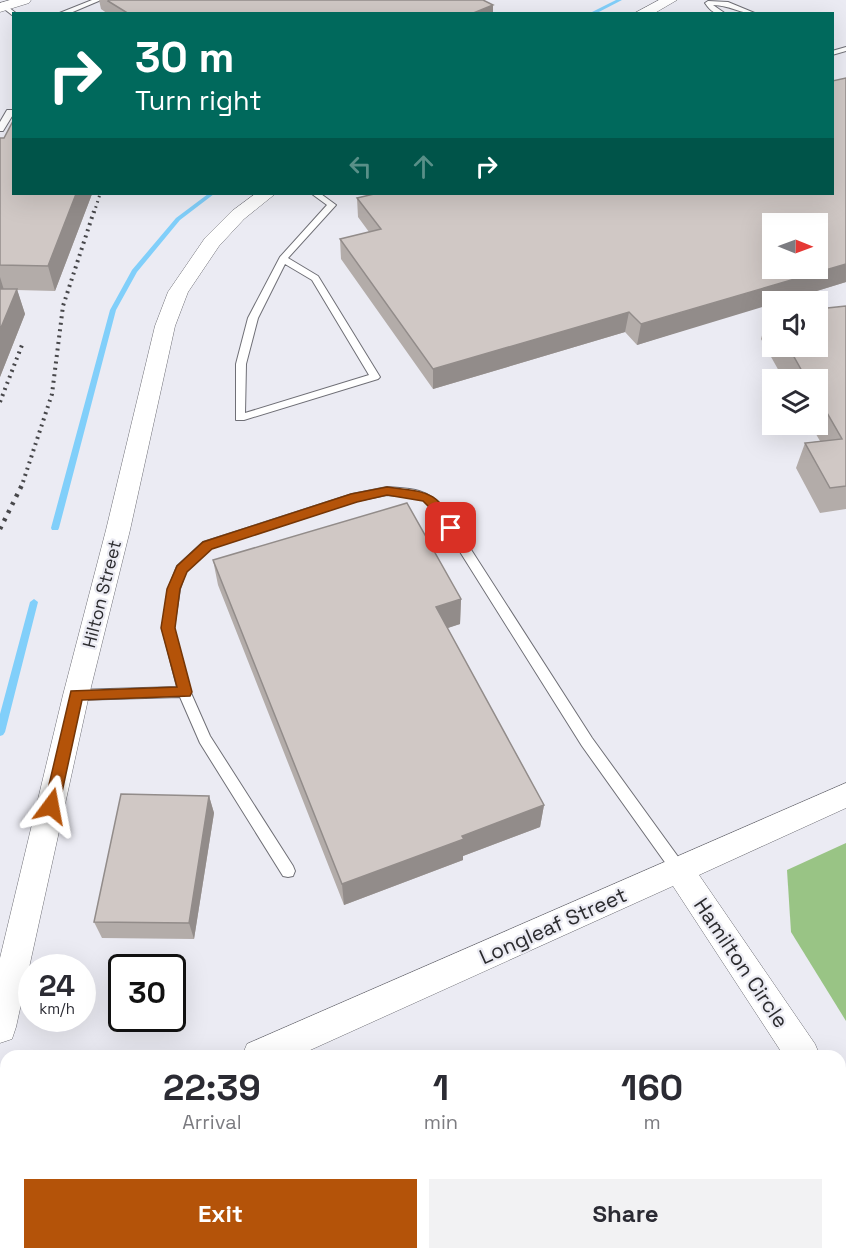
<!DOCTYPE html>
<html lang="en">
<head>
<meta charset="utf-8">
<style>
	body { margin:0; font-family:"Space Grotesk",sans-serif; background:#f2f2f3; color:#2b2b33; height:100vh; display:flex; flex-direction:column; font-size:22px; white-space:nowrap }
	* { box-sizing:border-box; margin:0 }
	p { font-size:20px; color:#7c7c81 }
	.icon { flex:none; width:33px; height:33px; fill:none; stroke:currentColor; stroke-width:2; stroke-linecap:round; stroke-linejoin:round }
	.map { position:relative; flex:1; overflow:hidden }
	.drawer { position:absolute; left:0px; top:1050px; width:846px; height:210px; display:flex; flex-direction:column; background:#fff; border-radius:18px 18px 0 0; box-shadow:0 6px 24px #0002 }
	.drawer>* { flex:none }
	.hud { position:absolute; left:12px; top:12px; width:822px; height:183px; border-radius:0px; box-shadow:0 6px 24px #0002; background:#00695c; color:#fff; overflow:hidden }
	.needle { width:39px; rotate:91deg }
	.buttons { position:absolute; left:762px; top:213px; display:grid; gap:12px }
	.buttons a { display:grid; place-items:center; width:66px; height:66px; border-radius:0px; background:#fff; box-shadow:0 6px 24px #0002; font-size:30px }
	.speed { position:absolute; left:18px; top:954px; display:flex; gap:12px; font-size:30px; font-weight:700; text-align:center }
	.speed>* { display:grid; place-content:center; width:78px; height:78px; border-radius:50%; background:#fff; box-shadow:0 6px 24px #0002; line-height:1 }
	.speed small { font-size:15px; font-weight:400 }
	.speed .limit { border:3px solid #111; border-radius:9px; background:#fff; color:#111 }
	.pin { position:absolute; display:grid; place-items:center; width:51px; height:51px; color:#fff; margin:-26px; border-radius:12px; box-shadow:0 3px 9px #0006 }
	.me { position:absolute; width:66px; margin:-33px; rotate:13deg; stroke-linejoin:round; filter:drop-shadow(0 0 4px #0008) }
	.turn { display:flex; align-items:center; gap:21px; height:126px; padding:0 24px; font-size:27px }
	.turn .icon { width:78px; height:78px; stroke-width:2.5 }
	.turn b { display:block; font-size:42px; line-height:51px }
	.lanes { display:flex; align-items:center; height:57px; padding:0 24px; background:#0003; justify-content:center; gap:30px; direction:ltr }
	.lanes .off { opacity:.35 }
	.eta { display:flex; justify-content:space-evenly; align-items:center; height:102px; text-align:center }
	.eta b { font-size:36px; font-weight:700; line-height:42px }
	.cta { display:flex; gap:12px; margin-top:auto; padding:12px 24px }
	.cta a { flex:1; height:69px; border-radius:0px; background:#b45309; color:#fff; font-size:24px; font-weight:700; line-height:69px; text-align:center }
	.cta a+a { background:#f2f2f3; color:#2b2b33 }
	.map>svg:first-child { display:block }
</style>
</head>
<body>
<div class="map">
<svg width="846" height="1260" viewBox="0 0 846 1260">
	<rect width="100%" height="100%" fill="#ebebf3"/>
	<!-- forest -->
	<path fill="#99c485" d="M 846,843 L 846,1021 L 791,932 L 787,870 Z"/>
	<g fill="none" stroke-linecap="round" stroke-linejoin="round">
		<!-- stream -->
		<path fill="#81cffa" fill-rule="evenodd" d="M 616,0 L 622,0 L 595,14 L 588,14 Z
			M 208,194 L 214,194 L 180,220 L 137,272 L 116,310 L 59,528 L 58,530 L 52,530 L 51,528 L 110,310 L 132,270 L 176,218 Z
			M 34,599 L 38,602 L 5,732 L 3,735 L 0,736 L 0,714 L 30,602 Z"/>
		<defs>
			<path id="service" d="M 92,0 L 101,0 L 68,14 L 57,14 Z
				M 708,1 L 728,2 L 757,14 C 741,14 729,5 713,5 L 726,14 C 715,14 711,12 705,3 Z
				M 3,6 L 7,6 L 17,14 L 12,15 L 3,8 Z
				M 846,47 L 846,51 L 832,55 L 832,51 Z
				M 7,110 L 13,110 L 14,113 L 3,131 L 0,131 L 0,122 Z
				M 312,194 L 321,194 L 336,205 L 288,258 L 318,276 L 380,377 L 378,379 L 244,420 L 236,420 L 236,364 L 248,318 L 280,257 L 327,205 ZM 285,264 L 312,280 L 369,375 L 245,413 L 246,364 L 258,318 Z
				M 387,487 C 412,489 424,488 443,506 L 592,738 L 684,865 L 686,870 L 684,875 L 679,876 L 674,875 L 582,746 L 435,512 L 423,500 L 409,497 L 387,495 L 357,501 L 211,548 L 186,571 L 180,589 L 174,628 L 191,693 L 210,736 L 293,866 L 295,871 L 293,876 L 288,877 L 283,876 L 200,743 L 180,697 L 76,700 L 72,699 L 70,695 L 72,691 L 76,690 L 177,687 L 162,628 L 168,589 L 177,566 L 203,542 L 352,494 Z"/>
			<path id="minor" d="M 10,0 L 31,0 L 29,3 L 0,12 L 0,3 Z
				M 659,0 L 677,0 L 653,14 L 633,14 Z
				M 255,194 L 275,194 L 244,219 L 219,246 L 188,292 L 175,326 L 130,530 L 89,695 L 16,1027 L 12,1039 L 0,1043 L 0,958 L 63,695 L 106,530 L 155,326 L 168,292 L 205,238 L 232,211 Z
				M 846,783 L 846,808 L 699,875 L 815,1044 L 820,1056 L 784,1056 L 673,886 L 297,1056 L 242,1056 L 247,1044 Z
				M 840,1095 L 846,1097 L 846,1138 L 840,1136 Z
				M 6,1150 L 6,1186 L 0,1188 L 0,1152 Z"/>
		</defs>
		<!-- service casing -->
		<use href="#service" stroke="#6f6f76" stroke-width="2"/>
		<!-- minor casing -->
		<use href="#minor" stroke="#6f6f76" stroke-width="1"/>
		<!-- service -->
		<use href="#service" fill="#fff" fill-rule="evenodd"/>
		<!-- minor -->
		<use href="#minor" fill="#fff" fill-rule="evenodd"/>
		<!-- rail-far2 -->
		<path stroke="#47474a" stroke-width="3" stroke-dasharray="1.5 4" stroke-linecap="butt" d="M 94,213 L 100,194"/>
		<!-- rail-far1 -->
		<path stroke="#47474a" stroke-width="4" stroke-dasharray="2 4.5" stroke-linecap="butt" d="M 0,402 L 22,345
			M 23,482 L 52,394 L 63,306 L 94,211"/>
		<!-- rail -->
		<path stroke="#47474a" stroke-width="4.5" stroke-dasharray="3 6" stroke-linecap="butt" d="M 0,529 L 24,481"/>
	</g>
	<!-- wall -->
	<path fill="#b3aca9" d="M 99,0 L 483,0 L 493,14 L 108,14 L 101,9 Z
		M 846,78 L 846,282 L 781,302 L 772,302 L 637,345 L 625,332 L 433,389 L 341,259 L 340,239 L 369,232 L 358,217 L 357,198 Z
		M 0,138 L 92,194 L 55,291 L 17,290 L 25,314 L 0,377 Z
		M 846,306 L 846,509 L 820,513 L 796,468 L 805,443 L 820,441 L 810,424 L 818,424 L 818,380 L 784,380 L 761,339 L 768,314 L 772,313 L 772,346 L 818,346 Z
		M 213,560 L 461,599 L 460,624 L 447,628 L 544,805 L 540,827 L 463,856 L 463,860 L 344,905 L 218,585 Z
		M 209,796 L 214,813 L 194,939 L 102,938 L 94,922 Z"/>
	<!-- shaded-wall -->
	<path fill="#928c8a" d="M 493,5 L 493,14 L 471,14 Z
		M 76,194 L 92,194 L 55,291 L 48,266 Z
		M 846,264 L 846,282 L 781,302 L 772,302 L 772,304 L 637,345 L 641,324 Z
		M 0,277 L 4,290 L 0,301 Z
		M 17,289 L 25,314 L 0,377 L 0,330 Z
		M 629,312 L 625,332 L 433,389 L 433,369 Z
		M 461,599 L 460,624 L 436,632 L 436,607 Z
		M 209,796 L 214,813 L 194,939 L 189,923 Z
		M 544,805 L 540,827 L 463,856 L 463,860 L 344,905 L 342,884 L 462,836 Z"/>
	<!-- building -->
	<path fill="#d0c8c5" stroke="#928c8a" stroke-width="1.5" fill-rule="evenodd" d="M 109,0 L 483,0 L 493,5 L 471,14 L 129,14 L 108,1 Z
		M 846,78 L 846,264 L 641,324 L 629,312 L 433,369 L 340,239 L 381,229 L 357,198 L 374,194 L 832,194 L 832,81 ZM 772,224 L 818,224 L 818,268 L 772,268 Z
		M 14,119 L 14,194 L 76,194 L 48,266 L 0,265 L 0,138 L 4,138 Z
		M 0,289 L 17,289 L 0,330 Z
		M 846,306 L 846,486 L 830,488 L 805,443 L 842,439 L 818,397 L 818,380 L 807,380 L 788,346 L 818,346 L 818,309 Z
		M 772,313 L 772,321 L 768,314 Z
		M 407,503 L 461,599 L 436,607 L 544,805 L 462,836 L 464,839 L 342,884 L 213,560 Z
		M 121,794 L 209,796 L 189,923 L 94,922 Z"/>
	<!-- route -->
	<path fill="#b45309" stroke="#753606" stroke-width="1.5" d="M 387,487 C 430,493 434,489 458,528 L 456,532 L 447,532 L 434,512 L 423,501 L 387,495 L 357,502 L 212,549 L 187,572 L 180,589 L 175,628 L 192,692 L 190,696 L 82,700 L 59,806 L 57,810 L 51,812 L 46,810 L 44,806 L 71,691 L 177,687 L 161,628 L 167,589 L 177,566 L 203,542 L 351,494 Z"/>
	<g text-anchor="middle" stroke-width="4.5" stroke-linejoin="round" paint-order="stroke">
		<!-- street labels -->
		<g font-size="18" fill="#2b2b2e" stroke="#ebebf3">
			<text transform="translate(102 594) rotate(-76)" y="6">Hilton Street</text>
		</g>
		<!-- near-street labels -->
		<g font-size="21" fill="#2b2b2e" stroke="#ebebf3">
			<text transform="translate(553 926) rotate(-24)" y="7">Longleaf Street</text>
			<text transform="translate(741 963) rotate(56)" y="7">Hamilton Circle</text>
		</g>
	</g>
</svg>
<div class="buttons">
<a><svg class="needle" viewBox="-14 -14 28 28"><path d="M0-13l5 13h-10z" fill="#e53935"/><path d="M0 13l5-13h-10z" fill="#7c7c81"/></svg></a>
<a><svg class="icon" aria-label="sound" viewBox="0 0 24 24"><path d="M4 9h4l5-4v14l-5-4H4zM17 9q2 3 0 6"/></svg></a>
<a><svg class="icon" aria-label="layers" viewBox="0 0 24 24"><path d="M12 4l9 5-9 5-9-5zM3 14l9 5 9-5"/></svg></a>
</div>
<div class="speed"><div>24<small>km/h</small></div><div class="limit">30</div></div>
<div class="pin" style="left:451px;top:528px;background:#d93025"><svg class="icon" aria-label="arrive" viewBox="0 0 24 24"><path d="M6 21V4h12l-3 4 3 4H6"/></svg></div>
<svg class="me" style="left:51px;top:806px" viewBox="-20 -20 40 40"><path d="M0-17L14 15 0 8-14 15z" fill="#b45309" stroke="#fff" stroke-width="4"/></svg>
<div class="hud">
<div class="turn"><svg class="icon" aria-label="right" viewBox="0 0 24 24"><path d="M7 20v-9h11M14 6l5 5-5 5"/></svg><div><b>30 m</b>Turn right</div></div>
<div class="lanes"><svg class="icon off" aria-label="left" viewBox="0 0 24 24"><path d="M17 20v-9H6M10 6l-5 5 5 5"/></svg><svg class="icon off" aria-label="ahead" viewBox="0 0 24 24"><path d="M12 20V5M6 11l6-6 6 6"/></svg><svg class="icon" aria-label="right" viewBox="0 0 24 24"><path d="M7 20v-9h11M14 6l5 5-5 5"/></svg></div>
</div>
<section class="drawer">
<div class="eta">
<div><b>22:39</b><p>Arrival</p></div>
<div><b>1</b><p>min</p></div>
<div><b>160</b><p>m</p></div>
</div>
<div class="cta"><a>Exit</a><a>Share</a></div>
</section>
</div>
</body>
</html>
